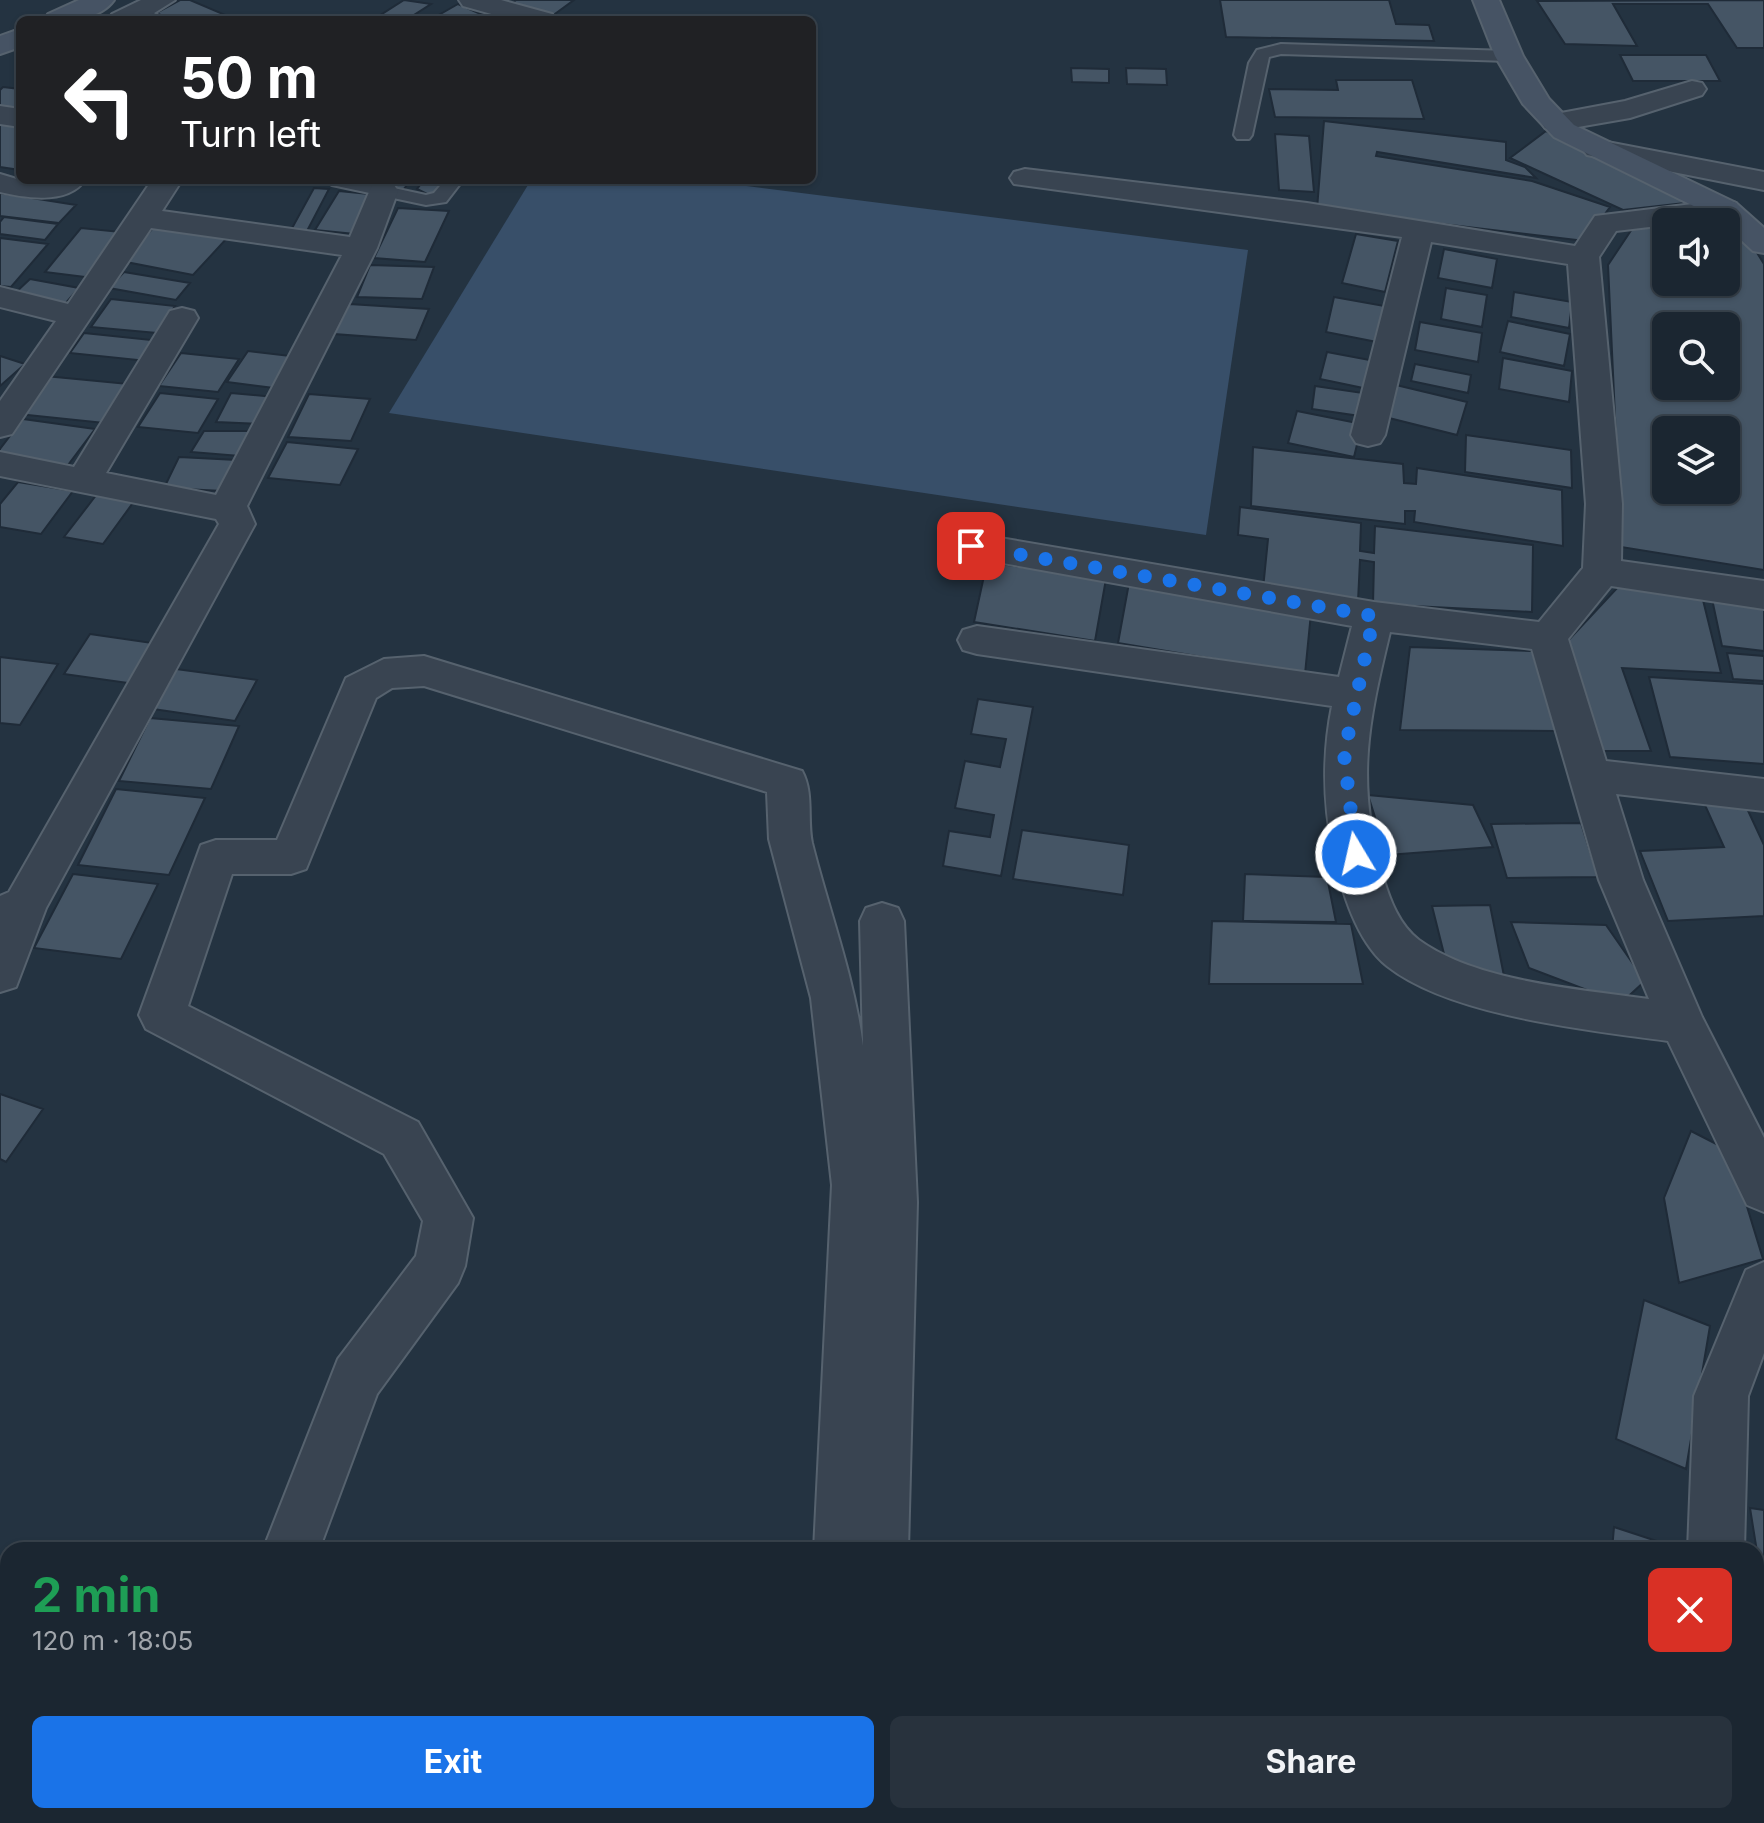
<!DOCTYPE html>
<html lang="en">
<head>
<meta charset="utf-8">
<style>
	body { margin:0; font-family:Inter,sans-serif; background:#28323d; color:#f1f3f6; height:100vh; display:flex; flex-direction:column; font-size:30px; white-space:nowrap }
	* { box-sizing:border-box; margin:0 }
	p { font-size:26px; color:#a0a5ab }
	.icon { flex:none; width:44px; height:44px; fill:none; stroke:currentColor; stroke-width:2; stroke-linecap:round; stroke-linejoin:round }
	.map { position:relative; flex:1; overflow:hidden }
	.panel { position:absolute; left:0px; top:1542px; width:1764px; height:282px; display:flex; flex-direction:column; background:#1b2631; border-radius:24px 24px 0 0; box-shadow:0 2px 6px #0004,0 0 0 2px #39434d }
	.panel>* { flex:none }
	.banner { position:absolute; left:16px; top:16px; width:800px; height:168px; border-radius:12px; box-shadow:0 2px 6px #0004,0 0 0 2px #39434d; background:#202124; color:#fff; overflow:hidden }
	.fabs { position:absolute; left:1652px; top:208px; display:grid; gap:16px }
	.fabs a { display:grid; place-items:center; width:88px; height:88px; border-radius:12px; background:#1b2631; box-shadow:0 2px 6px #0004,0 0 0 2px #39434d; font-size:40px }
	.pin { position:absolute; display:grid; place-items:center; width:68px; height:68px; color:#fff; margin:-34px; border-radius:16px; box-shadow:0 4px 12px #0006 }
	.me { position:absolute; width:88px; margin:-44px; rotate:351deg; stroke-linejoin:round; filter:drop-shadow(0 0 6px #0008) }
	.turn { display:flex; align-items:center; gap:28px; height:168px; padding:0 32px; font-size:36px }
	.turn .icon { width:104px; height:104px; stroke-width:2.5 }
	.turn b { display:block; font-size:56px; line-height:68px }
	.round { display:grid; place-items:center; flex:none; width:84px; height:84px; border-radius:12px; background:#28323d }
	.summary { display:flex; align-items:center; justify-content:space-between; height:136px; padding:0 32px }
	h1 { font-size:48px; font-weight:700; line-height:60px; color:#1e9e55 }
	.cta { display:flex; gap:16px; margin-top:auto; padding:16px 32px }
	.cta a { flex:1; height:92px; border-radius:12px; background:#1a73e8; color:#fff; font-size:32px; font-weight:700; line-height:92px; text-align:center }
	.cta a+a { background:#28323d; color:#f1f3f6 }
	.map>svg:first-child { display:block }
</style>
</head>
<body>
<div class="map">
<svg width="1764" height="1823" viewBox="0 0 1764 1823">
	<rect width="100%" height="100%" fill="#243341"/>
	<!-- water -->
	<path fill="#384f69" d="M 531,180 L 700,180 L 1248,250 L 1206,535 L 389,413 Z"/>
	<!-- building -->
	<path fill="#455565" stroke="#1f2b38" stroke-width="2" fill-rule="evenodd" d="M 180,0 L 190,0 L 223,14 L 212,20 L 172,20 L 156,13 Z
		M 404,0 L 431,4 L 406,20 L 379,16 Z
		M 516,0 L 574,0 L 548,19 L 507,7 Z
		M 1220,0 L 1389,0 L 1396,24 L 1429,25 L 1434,41 L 1226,37 Z
		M 1764,0 L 1764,48 L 1737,48 L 1708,4 L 1613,4 L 1637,46 L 1565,44 L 1537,1 Z
		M 458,4 L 483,15 L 475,20 L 430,20 Z
		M 1620,55 L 1706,55 L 1720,81 L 1633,81 Z
		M 1071,68 L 1109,69 L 1109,83 L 1072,82 Z
		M 1126,68 L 1166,69 L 1167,85 L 1127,84 Z
		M 1336,80 L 1412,80 L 1424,119 L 1275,117 L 1269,89 L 1338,90 Z
		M 3,87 L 20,89 L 20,110 L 0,107 L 0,90 Z
		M 1324,121 L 1506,142 L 1506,160 L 1525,167 L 1536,178 L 1377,152 L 1376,156 L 1532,181 L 1610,207 L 1585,241 L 1317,209 Z
		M 0,124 L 20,127 L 20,170 L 0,167 Z
		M 1546,131 L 1694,202 L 1623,210 L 1510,158 Z
		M 1275,134 L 1309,136 L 1314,192 L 1279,190 Z
		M 366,180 L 411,180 L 403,190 L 363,183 Z
		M 424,180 L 446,180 L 431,196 L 417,189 Z
		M 314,188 L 329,189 L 307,231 L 291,230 Z
		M 339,191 L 379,195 L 355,234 L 315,230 Z
		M 0,193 L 76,205 L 59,223 L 0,216 Z
		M 398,208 L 449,211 L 425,262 L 374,258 Z
		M 4,217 L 58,224 L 45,240 L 0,234 L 0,222 Z
		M 158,223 L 229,236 L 193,275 L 121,261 Z
		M 1666,223 L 1666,282 L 1726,282 L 1726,229 L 1746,235 L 1764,264 L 1764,570 L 1621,547 L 1608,265 L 1634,226 ZM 1666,326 L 1726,326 L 1726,386 L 1666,386 ZM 1666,430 L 1726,430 L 1726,490 L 1666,490 Z
		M 81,228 L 121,232 L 85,277 L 45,272 Z
		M 1356,234 L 1398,241 L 1385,292 L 1342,283 Z
		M 0,238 L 48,244 L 11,287 L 0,286 Z
		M 1444,249 L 1497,259 L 1492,288 L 1438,278 Z
		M 370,265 L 434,267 L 422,299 L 357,297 Z
		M 124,272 L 190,283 L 176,300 L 109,288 Z
		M 30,279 L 79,288 L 64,305 L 14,294 Z
		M 1446,288 L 1487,295 L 1482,327 L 1441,319 Z
		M 1514,292 L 1572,302 L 1569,328 L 1511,317 Z
		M 1334,297 L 1390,307 L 1382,343 L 1326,332 Z
		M 111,299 L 175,306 L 157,333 L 91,327 Z
		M 349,304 L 429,309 L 416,340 L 334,334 Z
		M 1508,321 L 1570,334 L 1564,366 L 1500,352 Z
		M 1420,322 L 1482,333 L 1478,362 L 1415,350 Z
		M 84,333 L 161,341 L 147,361 L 70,353 Z
		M 248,351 L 299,357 L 282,389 L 227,382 Z
		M 1327,352 L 1375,361 L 1368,389 L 1320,379 Z
		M 181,353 L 239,359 L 218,392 L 159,386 Z
		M 0,356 L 25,364 L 0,386 Z
		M 1503,358 L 1572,371 L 1569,402 L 1499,389 Z
		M 1415,364 L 1471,375 L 1468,393 L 1411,381 Z
		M 45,376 L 139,385 L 114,424 L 18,414 Z
		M 1396,385 L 1467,402 L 1457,435 L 1385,417 Z
		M 1315,386 L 1363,393 L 1360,416 L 1312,409 Z
		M 160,393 L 218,399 L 198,433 L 138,427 Z
		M 231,393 L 275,397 L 263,424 L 216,422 Z
		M 309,394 L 370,399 L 351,441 L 288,437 Z
		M 1297,411 L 1362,424 L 1354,457 L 1288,443 Z
		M 23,419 L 95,429 L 68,465 L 0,456 L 0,449 Z
		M 204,431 L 250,431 L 240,456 L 191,452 Z
		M 1466,435 L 1571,450 L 1572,488 L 1465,472 Z
		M 287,442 L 358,449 L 340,485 L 268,478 Z
		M 1253,447 L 1403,464 L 1404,483 L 1416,484 L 1417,468 L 1562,490 L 1563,546 L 1414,522 L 1415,511 L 1405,511 L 1405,524 L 1251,506 Z
		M 179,457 L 237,460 L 223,491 L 164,488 Z
		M 18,482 L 73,491 L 41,534 L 0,527 L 0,504 Z
		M 97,494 L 135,500 L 103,544 L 64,537 Z
		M 1240,507 L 1361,523 L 1360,551 L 1374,553 L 1375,526 L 1533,545 L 1532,612 L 1373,604 L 1374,562 L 1360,560 L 1358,602 L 1263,589 L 1268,539 L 1238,535 Z
		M 987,562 L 1106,579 L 1095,641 L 974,622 Z
		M 1129,583 L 1311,613 L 1305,674 L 1118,643 Z
		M 1618,587 L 1702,596 L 1721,673 L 1622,668 L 1651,751 L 1599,751 L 1563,646 Z
		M 1712,599 L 1764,605 L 1764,651 L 1722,646 Z
		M 90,634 L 166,645 L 142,685 L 64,674 Z
		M 1410,647 L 1532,651 L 1557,731 L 1400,730 Z
		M 1727,653 L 1764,656 L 1764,681 L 1733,679 Z
		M 0,657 L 58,664 L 20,725 L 0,723 Z
		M 176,669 L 257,680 L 235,721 L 153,709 Z
		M 1649,677 L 1764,684 L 1764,764 L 1670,757 Z
		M 978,699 L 1033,707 L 1001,876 L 943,866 L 949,831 L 990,837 L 994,815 L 955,808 L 965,761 L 1000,767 L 1006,739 L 971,734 Z
		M 150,718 L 239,726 L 211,789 L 119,781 Z
		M 116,789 L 205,798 L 169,875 L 78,865 Z
		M 1368,795 L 1473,805 L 1493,847 L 1387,855 Z
		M 1744,802 L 1764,845 L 1764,916 L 1668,921 L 1640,851 L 1724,847 L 1704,803 Z
		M 1581,823 L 1598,877 L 1507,878 L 1491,824 Z
		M 1022,830 L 1129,845 L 1123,895 L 1013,879 Z
		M 73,874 L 158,884 L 121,959 L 34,948 Z
		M 1245,874 L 1327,877 L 1336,922 L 1243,921 Z
		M 1490,905 L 1505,981 L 1447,966 L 1432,906 Z
		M 1212,921 L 1351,924 L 1363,984 L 1209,984 Z
		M 1511,922 L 1606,925 L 1645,981 L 1621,1003 L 1529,968 Z
		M 0,1094 L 43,1109 L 6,1162 L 0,1159 Z
		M 1691,1131 L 1730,1151 L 1763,1259 L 1679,1283 L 1664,1198 Z
		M 1644,1300 L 1710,1326 L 1686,1469 L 1616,1439 Z
		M 1750,1508 L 1764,1510 L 1764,1558 L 1758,1558 Z
		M 1614,1527 L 1684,1550 L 1612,1550 Z
		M 564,1816 L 678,1816 L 676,1823 L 562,1823 Z
		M 957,1816 L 1050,1816 L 1050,1823 L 957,1823 Z
		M 1596,1816 L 1692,1816 L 1692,1823 L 1598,1823 Z"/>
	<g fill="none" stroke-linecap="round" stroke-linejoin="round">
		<defs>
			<path id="lane" d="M 133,8 L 145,8 L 166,20 L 145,20 L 133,14 Z
				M 1281,44 L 1509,51 L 1517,56 L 1509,61 L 1281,54 L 1269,57 L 1252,135 L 1249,139 L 1237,139 L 1234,135 L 1249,63 L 1257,50 Z
				M 323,180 L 357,180 L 426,195 L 434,193 L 445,180 L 463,180 L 446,202 L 426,205 L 332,185 Z"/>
			<path id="street" d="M 141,0 L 175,0 L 143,20 L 109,20 L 112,14 Z
				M 459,0 L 501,0 L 552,14 L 555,20 L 513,20 L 463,6 Z
				M 1692,81 L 1702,83 L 1706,89 L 1702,95 L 1630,118 L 1555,131 L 1545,128 L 1541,122 L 1545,116 L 1625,101 Z
				M 0,106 L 20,109 L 20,127 L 0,124 Z
				M 1597,140 L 1764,172 L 1764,190 L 1587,155 L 1582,149 L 1587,143 Z
				M 1025,169 L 1307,203 L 1575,246 L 1595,216 L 1725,200 L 1736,203 L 1740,209 L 1736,215 L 1666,222 L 1666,225 L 1616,231 L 1599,257 L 1622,504 L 1621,561 L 1764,581 L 1764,609 L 1611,586 L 1568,639 L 1606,761 L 1764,779 L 1764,811 L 1616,794 L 1643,880 L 1702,1017 L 1764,1138 L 1764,1212 L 1747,1205 L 1668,1041 C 1588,1030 1450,1016 1387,966 C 1356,941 1341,889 1333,851 C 1323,802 1322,756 1332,706 L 977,654 L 963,650 L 958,640 L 963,630 L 977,626 L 1339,677 L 1352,626 L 958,555 L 952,546 L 958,537 L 971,533 L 1374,602 L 1539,622 L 1583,568 L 1586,504 L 1568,264 L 1431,242 L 1385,435 L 1380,443 L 1368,446 L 1356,443 L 1351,435 L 1402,237 L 1014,184 L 1010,178 L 1014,172 ZM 1390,632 L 1532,649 L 1599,880 L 1649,999 C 1579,989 1477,982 1419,940 C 1399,925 1390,900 1383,877 C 1355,783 1368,723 1390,632 Z
				M 0,174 L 20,180 L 85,180 C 68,205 25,198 0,192 Z
				M 152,180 L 182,180 L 162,211 L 350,237 L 372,185 L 394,185 L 398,191 L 377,248 L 247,506 L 255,524 L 46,908 L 16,987 L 0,992 L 0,896 L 9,892 L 219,524 L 216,519 L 0,476 L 0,452 L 74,467 L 170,311 L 182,308 L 194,311 L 198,318 L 106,473 L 216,495 L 342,255 L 151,228 L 12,434 L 0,437 L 0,401 L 56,321 L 0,307 L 0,287 L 68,304 Z
				M 424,656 L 802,771 C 814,793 807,819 812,843 C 829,911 854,976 863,1046 L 860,921 L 866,908 L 882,903 L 898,908 L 904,921 L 917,1202 L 908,1550 L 814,1550 L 832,1185 L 811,998 L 769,839 L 767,792 L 424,686 L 392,688 L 376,698 L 306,869 L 291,874 L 232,874 L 188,1006 L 418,1122 L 473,1218 L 465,1266 L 458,1283 L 377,1394 L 319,1550 L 263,1550 L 338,1359 L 416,1256 L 423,1221 L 384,1154 L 146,1029 L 139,1015 L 201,845 L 216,840 L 277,840 L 346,678 L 384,659 Z
				M 1764,1262 L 1764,1353 L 1748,1396 L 1744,1550 L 1688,1550 L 1694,1396 L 1746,1270 Z
				M 802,1816 L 909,1816 L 910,1823 L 802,1823 Z
				M 1677,1816 L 1739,1816 L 1739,1823 L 1677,1823 Z"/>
			<path id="secondary" d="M 79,0 L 114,0 C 99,21 68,20 45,20 L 48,14 Z
				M 1473,0 L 1499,0 L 1523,56 L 1549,99 L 1574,125 L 1736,203 L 1764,228 L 1764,253 L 1753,251 L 1726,226 L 1726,222 L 1554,137 L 1523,104 L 1495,56 Z
				M 20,29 L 20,47 L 0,54 L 0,36 Z"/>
		</defs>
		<!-- lane casing -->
		<use href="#lane" stroke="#56626e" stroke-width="4"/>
		<!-- street casing -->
		<use href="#street" stroke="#56626e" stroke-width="4"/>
		<!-- secondary casing -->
		<use href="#secondary" stroke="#56626e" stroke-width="4"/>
		<!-- lane -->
		<use href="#lane" fill="#394451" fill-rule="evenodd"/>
		<!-- street -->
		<use href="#street" fill="#394451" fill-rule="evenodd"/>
		<!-- secondary -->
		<use href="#secondary" fill="#465364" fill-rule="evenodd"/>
	</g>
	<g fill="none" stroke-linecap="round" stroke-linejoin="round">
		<!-- route -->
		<path stroke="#1a73e8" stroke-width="14" stroke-dasharray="0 25.2" d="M 971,546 L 1374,616 L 1344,754 L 1356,854"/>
	</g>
</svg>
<div class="fabs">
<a><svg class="icon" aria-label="sound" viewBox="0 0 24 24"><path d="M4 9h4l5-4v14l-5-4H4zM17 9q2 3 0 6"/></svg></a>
<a><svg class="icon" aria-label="search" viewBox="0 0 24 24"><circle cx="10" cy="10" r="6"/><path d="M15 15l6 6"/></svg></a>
<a><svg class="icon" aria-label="layers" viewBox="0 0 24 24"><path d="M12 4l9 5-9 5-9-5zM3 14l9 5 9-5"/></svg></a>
</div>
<div class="pin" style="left:971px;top:546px;background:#d93025"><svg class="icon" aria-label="arrive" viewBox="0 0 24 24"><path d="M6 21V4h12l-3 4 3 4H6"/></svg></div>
<svg class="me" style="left:1356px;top:854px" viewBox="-20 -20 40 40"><circle r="17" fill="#1a73e8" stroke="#fff" stroke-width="3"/><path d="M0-11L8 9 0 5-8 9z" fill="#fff"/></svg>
<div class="banner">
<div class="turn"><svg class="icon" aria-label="left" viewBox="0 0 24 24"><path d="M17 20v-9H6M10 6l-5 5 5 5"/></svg><div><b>50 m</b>Turn left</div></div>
</div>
<section class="panel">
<div class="summary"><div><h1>2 min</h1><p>120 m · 18:05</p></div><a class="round" style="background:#d93025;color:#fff"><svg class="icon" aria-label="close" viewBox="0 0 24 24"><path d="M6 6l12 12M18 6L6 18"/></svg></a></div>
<div class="cta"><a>Exit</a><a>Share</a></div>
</section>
</div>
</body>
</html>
